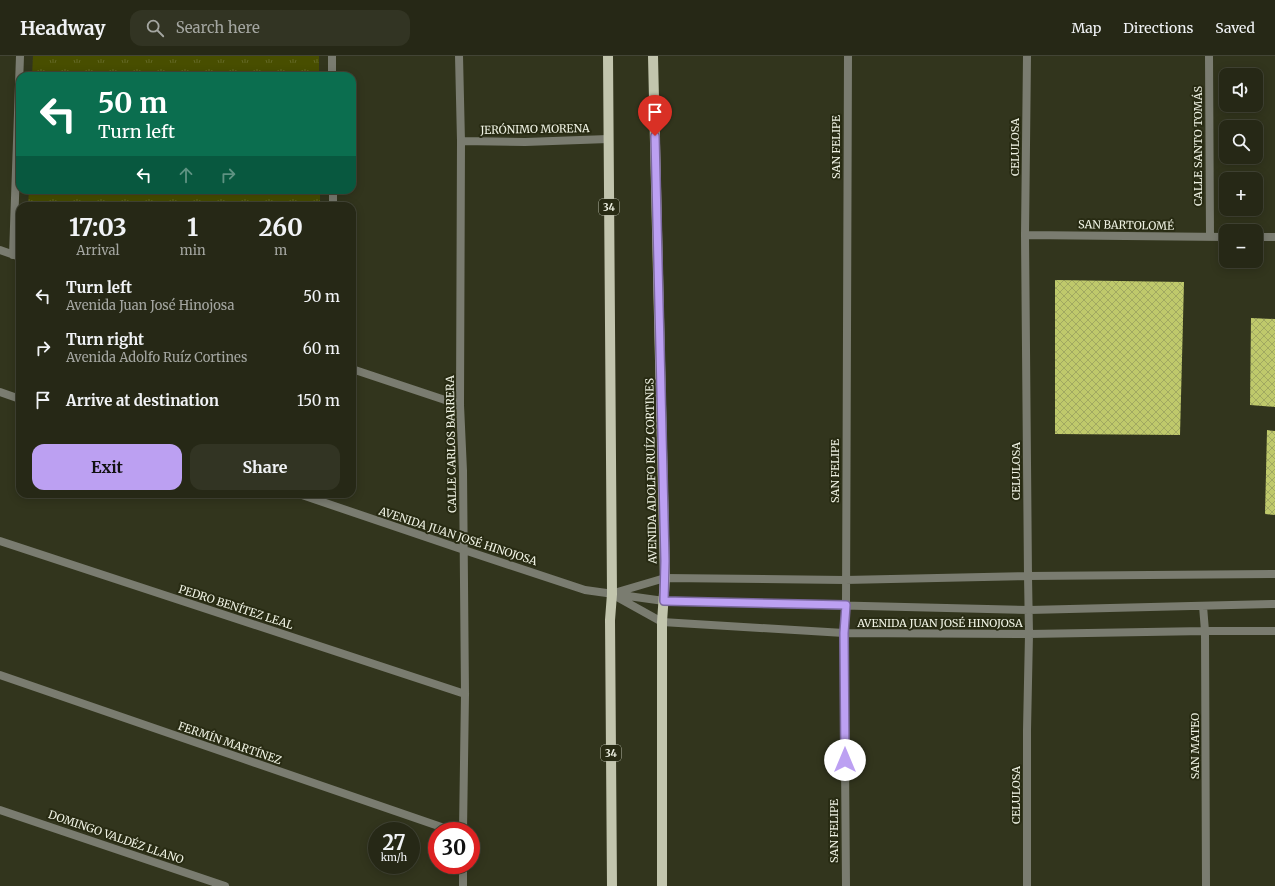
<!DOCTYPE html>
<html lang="en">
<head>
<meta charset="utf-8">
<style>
	body { margin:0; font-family:Merriweather,serif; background:#323423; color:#f1f3f6; height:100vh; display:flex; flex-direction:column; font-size:15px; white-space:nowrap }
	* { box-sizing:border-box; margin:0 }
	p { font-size:13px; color:#a4a6a1 }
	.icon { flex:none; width:22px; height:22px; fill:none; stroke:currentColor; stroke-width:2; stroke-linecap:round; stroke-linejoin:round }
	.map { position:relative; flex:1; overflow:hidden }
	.sheet { position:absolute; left:16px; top:146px; width:340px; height:296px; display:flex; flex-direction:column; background:#262816; border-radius:12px; box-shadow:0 2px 10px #0003,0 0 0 1px #424435 }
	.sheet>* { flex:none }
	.hud { position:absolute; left:16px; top:16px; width:340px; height:122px; border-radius:12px; box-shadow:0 2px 10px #0003,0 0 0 1px #424435; background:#0b6e4f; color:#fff; overflow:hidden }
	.controls { position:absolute; left:1219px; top:12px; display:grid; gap:8px }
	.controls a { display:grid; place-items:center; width:44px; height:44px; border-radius:8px; background:#262816; box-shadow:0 2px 10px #0003,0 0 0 1px #424435; font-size:20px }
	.speed { position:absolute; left:368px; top:766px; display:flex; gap:8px; font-size:20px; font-weight:700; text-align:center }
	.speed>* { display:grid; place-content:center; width:52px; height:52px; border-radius:50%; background:#262816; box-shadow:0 2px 10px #0003,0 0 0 1px #424435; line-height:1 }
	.speed small { font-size:10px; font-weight:400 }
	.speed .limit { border:6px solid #d22; background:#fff; color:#111 }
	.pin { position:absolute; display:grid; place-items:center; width:34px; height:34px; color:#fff; margin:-41px -17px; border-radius:50% 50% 50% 0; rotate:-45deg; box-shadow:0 0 4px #0007 }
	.pin .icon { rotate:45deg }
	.me { position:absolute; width:44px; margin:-22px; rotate:0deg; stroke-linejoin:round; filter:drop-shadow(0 0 3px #0008) }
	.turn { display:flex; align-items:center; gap:14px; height:84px; padding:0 16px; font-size:18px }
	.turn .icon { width:52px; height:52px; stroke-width:2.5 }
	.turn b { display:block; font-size:28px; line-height:34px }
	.lanes { display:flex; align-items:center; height:38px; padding:0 16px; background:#0003; justify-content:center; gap:20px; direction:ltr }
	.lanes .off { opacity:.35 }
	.eta { display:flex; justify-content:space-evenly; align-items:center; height:68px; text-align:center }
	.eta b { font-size:24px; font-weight:700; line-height:28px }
	.button { display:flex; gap:8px; margin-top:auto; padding:8px 16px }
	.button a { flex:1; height:46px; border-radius:12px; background:#bca0f2; color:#111; font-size:16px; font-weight:700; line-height:46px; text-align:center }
	.button a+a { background:#323423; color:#f1f3f6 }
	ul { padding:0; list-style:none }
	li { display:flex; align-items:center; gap:12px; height:52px; padding:0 16px }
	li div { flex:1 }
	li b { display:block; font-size:15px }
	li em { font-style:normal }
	header { display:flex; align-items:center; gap:24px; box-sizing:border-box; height:56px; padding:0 20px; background:#262816; border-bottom:1px solid #424435 }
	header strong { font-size:19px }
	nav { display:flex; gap:22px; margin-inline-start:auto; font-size:14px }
	.search { width:280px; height:36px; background:#323423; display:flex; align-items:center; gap:10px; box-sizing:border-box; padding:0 14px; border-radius:12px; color:#a4a6a1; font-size:15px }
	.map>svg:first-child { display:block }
</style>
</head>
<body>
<header>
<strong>Headway</strong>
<div class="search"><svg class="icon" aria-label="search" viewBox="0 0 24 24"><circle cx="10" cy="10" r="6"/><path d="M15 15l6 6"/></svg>Search here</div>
<nav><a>Map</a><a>Directions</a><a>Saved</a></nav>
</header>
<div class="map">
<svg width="1275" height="830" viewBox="0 0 1275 830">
	<defs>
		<pattern id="grass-tufts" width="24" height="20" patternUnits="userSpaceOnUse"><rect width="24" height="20" fill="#484e00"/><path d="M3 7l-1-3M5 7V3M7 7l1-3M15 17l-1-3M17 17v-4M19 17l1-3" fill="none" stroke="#636825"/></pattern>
		<pattern id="building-cross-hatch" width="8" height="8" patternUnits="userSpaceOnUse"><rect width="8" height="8" fill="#bfc96b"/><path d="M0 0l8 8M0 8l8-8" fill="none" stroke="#a1a961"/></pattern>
	</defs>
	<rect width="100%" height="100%" fill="#32351d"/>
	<!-- grass -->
	<path fill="url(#grass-tufts)" d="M 33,0 L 319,0 L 319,20 L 32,20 Z
		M 29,134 L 320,134 L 320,150 L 28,150 Z"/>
	<!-- building -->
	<path fill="url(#building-cross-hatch)" d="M 1055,224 L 1184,226 L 1180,379 L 1055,378 Z
		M 1251,262 L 1275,263 L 1275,351 L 1250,349 Z
		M 1267,374 L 1275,375 L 1275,459 L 1265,458 Z"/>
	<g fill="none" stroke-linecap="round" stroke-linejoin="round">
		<!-- street -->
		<path stroke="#7a7c70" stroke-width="8" d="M 332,0 L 332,20
			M 459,0 L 461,85 L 460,349 L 463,415 L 465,638 L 463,775
			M 1027,0 L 1025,179 L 1028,520 L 1029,578 L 1027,674 L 1027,830
			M 1209,0 L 1210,181
			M 461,85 L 525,86 L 608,83
			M 333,134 L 333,150
			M 1025,179 L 1226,181
			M 1256,181 L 1275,181
			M 0,194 L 20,201
			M 13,199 L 20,0
			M 352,313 L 460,349
			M 0,336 L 20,343
			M 299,438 L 464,494 L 585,534 L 664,545 L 1029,554 L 1275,548
			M 0,485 L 465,638
			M 614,537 L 665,522 L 845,524 L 1028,520 L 1275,518
			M 617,541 L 662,566 L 844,577 L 1029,578 L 1205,575 L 1275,575
			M 1203,550 L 1205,575 L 1206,830
			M 0,619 L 453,775
			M 0,754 L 225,830
			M 463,809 L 463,830
			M 846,830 L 844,577 L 846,549 L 848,0"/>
		<!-- primary -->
		<path stroke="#c2c5ad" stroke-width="10" d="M 608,0 L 612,538 L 610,564 L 612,830
			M 653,0 L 665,522 L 662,566 L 662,830"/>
	</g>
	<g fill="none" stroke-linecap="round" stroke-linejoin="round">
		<defs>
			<path id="route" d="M 655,80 L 665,505 L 664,545 L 846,549 L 844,577 L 845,704"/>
		</defs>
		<!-- route casing -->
		<use href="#route" stroke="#7a689d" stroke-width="10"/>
		<!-- route -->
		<use href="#route" stroke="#bca0f2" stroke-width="7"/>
	</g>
	<g text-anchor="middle" stroke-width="4" stroke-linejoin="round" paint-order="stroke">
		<!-- shield labels -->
		<g fill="#282b13" stroke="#b3b6a5" stroke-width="1">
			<rect x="599" y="143" width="20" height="16" rx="3"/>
			<rect x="601" y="689" width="20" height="16" rx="3"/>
		</g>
		<g font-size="10" font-weight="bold" fill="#eff2e3">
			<text x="609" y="155">34</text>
			<text x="611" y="701">34</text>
		</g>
		<!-- street labels -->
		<g font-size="11" fill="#eff2e3" stroke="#282b13">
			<text transform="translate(535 73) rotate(-1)" y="4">JERÓNIMO MORENA</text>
			<text transform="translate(1198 90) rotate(-90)" y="4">CALLE SANTO TOMÁS</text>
			<text transform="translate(836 91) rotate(-90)" y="4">SAN FELIPE</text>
			<text transform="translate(1015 91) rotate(-90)" y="4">CELULOSA</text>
			<text transform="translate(1126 169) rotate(1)" y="4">SAN BARTOLOMÉ</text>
			<text transform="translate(451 388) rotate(-91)" y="4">CALLE CARLOS BARRERA</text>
			<text transform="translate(651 415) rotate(-91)" y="4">AVENIDA ADOLFO RUÍZ CORTINES</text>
			<text transform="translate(835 415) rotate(-90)" y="4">SAN FELIPE</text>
			<text transform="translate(1016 415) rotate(-90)" y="4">CELULOSA</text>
			<text transform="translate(458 480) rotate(18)" y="4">AVENIDA JUAN JOSÉ HINOJOSA</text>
			<text transform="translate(236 551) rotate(18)" y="4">PEDRO BENÍTEZ LEAL</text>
			<text x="940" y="571">AVENIDA JUAN JOSÉ HINOJOSA</text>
			<text transform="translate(230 687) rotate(19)" y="4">FERMÍN MARTÍNEZ</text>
			<text transform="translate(1195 690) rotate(-90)" y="4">SAN MATEO</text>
			<text transform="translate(1016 739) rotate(-90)" y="4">CELULOSA</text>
			<text transform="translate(834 775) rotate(-90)" y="4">SAN FELIPE</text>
			<text transform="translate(116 781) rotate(19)" y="4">DOMINGO VALDÉZ LLANO</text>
		</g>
	</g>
</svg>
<div class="controls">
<a><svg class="icon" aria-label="sound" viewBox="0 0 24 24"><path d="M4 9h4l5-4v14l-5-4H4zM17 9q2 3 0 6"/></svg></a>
<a><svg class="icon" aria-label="search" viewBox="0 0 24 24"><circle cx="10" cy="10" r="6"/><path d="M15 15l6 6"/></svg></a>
<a>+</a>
<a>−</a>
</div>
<div class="speed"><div>27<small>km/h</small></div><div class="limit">30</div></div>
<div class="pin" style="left:655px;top:80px;background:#d93025"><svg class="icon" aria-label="arrive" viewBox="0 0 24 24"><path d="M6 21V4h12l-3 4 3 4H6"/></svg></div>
<svg class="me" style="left:845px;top:704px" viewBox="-20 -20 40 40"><circle r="19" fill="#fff"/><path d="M0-13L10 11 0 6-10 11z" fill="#bca0f2"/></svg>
<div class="hud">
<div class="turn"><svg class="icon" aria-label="left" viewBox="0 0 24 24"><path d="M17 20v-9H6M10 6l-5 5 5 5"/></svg><div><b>50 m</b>Turn left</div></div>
<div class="lanes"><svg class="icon" aria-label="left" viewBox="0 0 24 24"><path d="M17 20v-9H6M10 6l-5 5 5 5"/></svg><svg class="icon off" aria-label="ahead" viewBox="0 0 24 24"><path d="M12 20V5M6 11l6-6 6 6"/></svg><svg class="icon off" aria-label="right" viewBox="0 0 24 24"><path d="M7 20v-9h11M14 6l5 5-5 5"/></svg></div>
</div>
<section class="sheet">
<div class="eta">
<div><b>17:03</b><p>Arrival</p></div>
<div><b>1</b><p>min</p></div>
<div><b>260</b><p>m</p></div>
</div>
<ul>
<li><svg class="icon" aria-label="left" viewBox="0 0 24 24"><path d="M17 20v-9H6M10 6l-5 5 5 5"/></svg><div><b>Turn left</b><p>Avenida Juan José Hinojosa</p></div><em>50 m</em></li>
<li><svg class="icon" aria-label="right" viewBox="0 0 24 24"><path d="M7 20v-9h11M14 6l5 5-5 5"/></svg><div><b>Turn right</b><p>Avenida Adolfo Ruíz Cortines</p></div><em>60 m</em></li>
<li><svg class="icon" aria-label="arrive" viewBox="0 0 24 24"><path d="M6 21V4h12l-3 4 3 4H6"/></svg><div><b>Arrive at destination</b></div><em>150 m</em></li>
</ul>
<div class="button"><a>Exit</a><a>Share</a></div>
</section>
</div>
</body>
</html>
